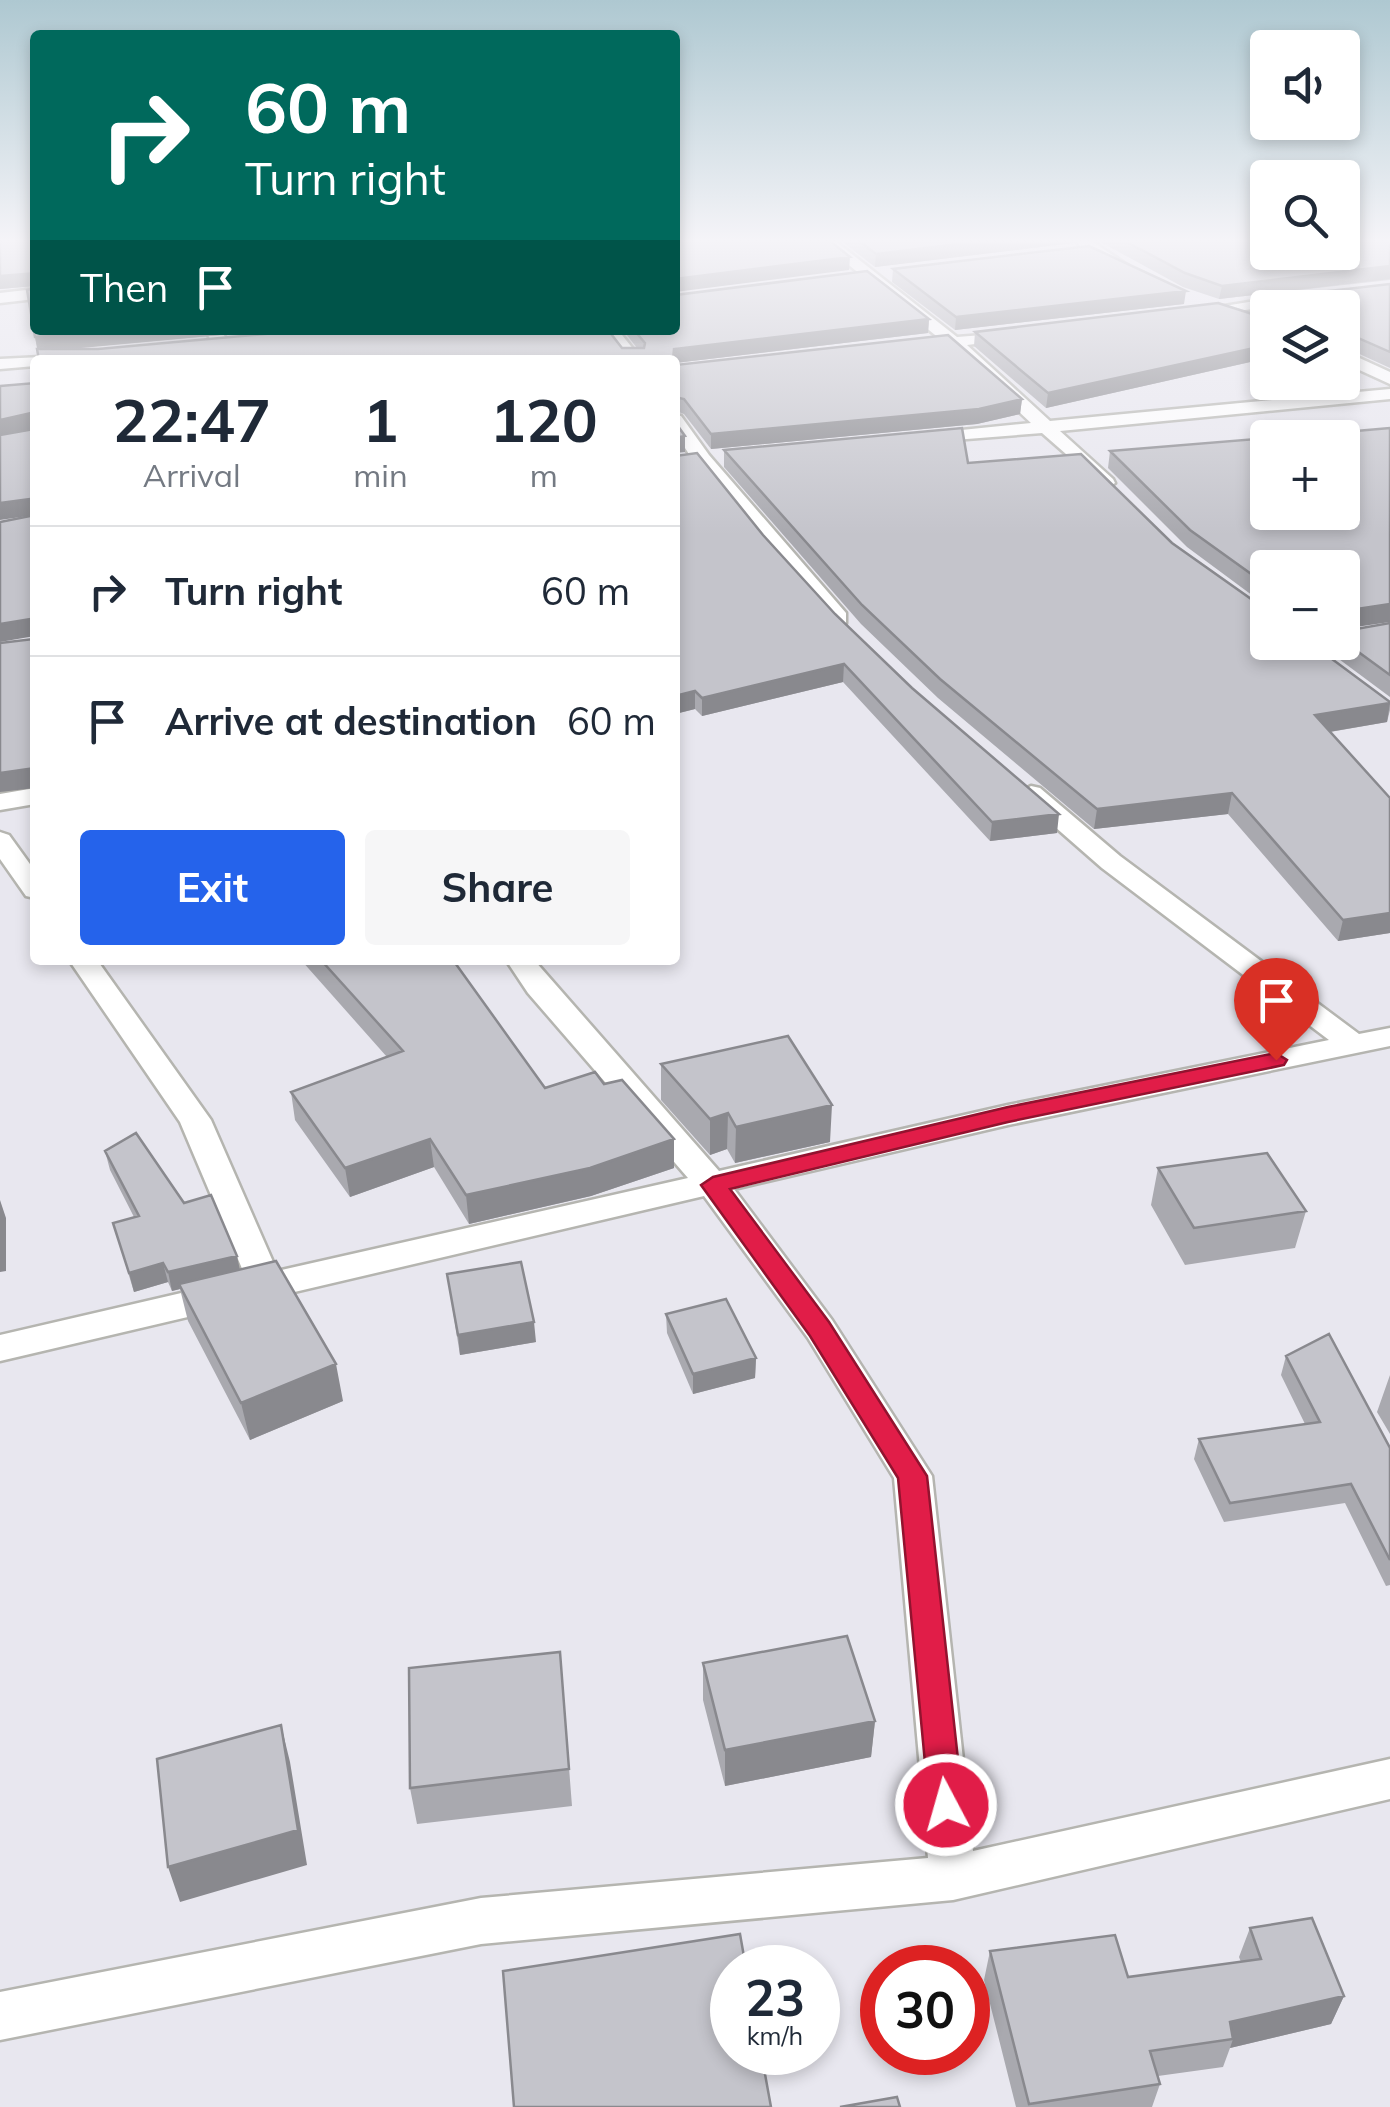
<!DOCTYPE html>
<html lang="en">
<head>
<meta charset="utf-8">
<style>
	body { margin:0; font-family:Mulish,sans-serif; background:#f6f6f7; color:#1f2937; height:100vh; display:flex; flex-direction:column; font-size:38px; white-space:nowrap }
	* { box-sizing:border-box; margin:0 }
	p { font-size:32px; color:#747a83 }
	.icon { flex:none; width:55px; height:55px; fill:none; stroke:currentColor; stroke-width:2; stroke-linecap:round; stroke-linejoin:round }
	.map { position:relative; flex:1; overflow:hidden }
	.sheet { position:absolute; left:30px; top:355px; width:650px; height:610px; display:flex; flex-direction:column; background:#fff; border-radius:10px; box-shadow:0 5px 15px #0003 }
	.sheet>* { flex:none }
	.top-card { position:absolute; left:30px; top:30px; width:650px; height:305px; border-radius:10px; box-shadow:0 5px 15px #0003; background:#00695c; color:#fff; overflow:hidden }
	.fabs { position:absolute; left:1250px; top:30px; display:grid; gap:20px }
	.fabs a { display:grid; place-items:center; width:110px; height:110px; border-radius:10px; background:#fff; box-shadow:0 5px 15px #0003; font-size:50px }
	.speed { position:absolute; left:710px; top:1945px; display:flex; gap:20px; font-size:50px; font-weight:700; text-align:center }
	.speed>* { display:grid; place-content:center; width:130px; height:130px; border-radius:50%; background:#fff; box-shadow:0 5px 15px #0003; line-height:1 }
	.speed small { font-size:25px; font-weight:400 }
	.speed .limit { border:15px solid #d22; background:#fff; color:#111 }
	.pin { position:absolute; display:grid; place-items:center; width:85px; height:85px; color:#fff; margin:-102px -42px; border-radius:50% 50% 50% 0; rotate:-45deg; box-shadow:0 0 10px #0007 }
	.pin .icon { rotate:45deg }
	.me { position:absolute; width:110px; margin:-55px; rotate:354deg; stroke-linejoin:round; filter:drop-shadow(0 0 8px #0008) }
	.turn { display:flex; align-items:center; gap:35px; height:210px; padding:0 50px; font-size:45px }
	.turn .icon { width:130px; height:130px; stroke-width:2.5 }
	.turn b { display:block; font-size:70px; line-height:85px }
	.then { display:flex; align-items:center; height:95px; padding:0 50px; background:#0003; gap:20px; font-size:38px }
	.eta { display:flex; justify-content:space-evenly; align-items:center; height:170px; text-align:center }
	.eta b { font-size:60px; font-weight:700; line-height:70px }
	.action { display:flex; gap:20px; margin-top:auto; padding:20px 50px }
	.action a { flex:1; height:115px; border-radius:10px; background:#2563eb; color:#fff; font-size:40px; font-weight:700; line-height:115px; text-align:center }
	.action a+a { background:#f6f6f7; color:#1f2937 }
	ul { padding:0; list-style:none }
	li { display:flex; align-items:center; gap:30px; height:130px; padding:0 50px; border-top:2px solid #e0e1e3 }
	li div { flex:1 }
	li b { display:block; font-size:38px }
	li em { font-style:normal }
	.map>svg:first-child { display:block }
</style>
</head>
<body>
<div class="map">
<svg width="1390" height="2107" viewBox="0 0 1390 2107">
	<rect width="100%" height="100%" fill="#e8e7ef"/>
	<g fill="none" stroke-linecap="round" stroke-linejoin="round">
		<defs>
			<path id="street" d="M 818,240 L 834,240 L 957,337 L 1021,332 L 1021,338 L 967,345 L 1050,421 L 1390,389 L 1390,399 L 1060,431 L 1113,479 L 1115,483 L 1106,489 L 1042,433 L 916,443 L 916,435 L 922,434 L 1031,423 L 950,347 L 911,349 L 911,343 L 940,339 Z
				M 1075,240 L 1090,240 L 1129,266 L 1117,269 L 1085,252 Z
				M 35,289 L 35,299 L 0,303 L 0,293 Z
				M 1298,294 L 1306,299 L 1303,302 L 1195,317 L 1187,312 Z
				M 205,330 L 221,330 L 238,360 L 222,360 Z
				M 602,330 L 618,330 L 642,360 L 625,360 Z
				M 1342,350 L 1390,372 L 1390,384 L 1342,362 Z
				M 41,357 L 35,366 L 0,369 L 0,359 Z
				M 675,415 L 681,416 L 709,455 L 846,613 L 846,623 L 830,623 L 695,463 L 675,433 Z
				M 1031,786 L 1040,788 L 1120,856 L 1359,1034 L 1390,1028 L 1390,1046 L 1008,1125 L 734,1189 L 832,1320 L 932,1476 L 973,1851 L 1390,1759 L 1390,1799 L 953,1900 L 481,1944 L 0,2040 L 0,1992 L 481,1898 L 928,1858 L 894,1478 L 808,1338 L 704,1196 L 0,1361 L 0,1335 L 246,1278 L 180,1122 L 69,960 L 97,960 L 211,1120 L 277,1271 L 688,1178 L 528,993 L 506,960 L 534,960 L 719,1171 L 1008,1105 L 1329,1040 L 1102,868 L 1022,798 L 1019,793 Z
				M 35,788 L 35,804 L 0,810 L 0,794 Z
				M 0,832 L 9,835 L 35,871 L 35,898 L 26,896 L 0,859 Z"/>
		</defs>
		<!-- street casing -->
		<use href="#street" stroke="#b5b5b0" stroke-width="5"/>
		<!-- street -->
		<use href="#street" fill="#fff" fill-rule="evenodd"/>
	</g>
	<!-- wall -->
	<path fill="#a9a9af" d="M 6,240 L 35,240 L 35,330 L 276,330 L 65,349 L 98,349 L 309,330 L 608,330 L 622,348 L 637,348 L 623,330 L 675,330 L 675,293 L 675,295 L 867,271 L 929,319 L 928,333 L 675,363 L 675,360 L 39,360 L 27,290 L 35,288 L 35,286 L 0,289 L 0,241 Z
		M 840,240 L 1074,240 L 1073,243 L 875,267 Z
		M 1097,240 L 1390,240 L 1390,280 L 1219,299 L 1183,287 Z
		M 893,269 L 1184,304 L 955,330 L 892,282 Z
		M 1390,284 L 1390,368 L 1342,346 L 1342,308 L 1268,308 L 1268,317 L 1255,313 L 1258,299 Z
		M 1268,319 L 1268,358 L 1046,408 L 974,346 L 975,332 Z
		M 675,365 L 1022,399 L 1020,414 L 977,424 L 711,449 L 684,414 L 676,411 Z
		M 1390,428 L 1390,697 L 1316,642 L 1342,642 L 1342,629 L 1345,631 L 1390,623 L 1268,568 L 1268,607 L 1187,547 L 1108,468 L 1110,451 Z
		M 724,450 L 968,463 L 1268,642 L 1390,702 L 1390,710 L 1387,722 L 1330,732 L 1390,798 L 1390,933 L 1338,941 L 1228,814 L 1094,829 L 938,698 L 861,624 L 724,467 Z
		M 763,535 L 835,614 L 1057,833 L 990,841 L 843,682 L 702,716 L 695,709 L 675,714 Z
		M 301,960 L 453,960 L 545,1088 L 604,1084 L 674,1139 L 674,1168 L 591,1196 L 469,1224 L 434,1167 L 350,1197 L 295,1120 L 291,1092 L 387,1057 Z
		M 661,1064 L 830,1142 L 735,1163 L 727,1149 L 710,1155 L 661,1100 Z
		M 105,1151 L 184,1203 L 240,1270 L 343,1401 L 250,1440 L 188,1321 L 180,1289 L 172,1291 L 168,1282 L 134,1292 L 113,1223 L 134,1217 L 110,1170 Z
		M 1158,1168 L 1306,1211 L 1295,1248 L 1185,1265 L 1151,1205 Z
		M 447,1274 L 536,1342 L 460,1355 Z
		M 666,1314 L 756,1358 L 755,1378 L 693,1394 L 667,1333 Z
		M 1286,1356 L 1390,1448 L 1390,1585 L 1386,1586 L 1345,1503 L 1224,1522 L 1194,1459 L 1199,1439 L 1305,1424 L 1281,1375 Z
		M 1390,1375 L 1390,1434 L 1377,1412 Z
		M 560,1652 L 572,1806 L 417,1824 L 410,1788 Z
		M 703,1663 L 875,1721 L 871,1757 L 725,1786 L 703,1700 Z
		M 1250,1928 L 1344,1996 L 1331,2024 L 1230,2048 L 1223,2067 L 1158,2076 L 1160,2084 L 1152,2107 L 1016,2107 L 984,1980 L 990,1951 L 1128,1977 L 1241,1962 L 1239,1957 Z"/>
	<!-- shaded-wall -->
	<path fill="#89898e" d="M 991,240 L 1074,240 L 1073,243 L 875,267 L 876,254 Z
		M 850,257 L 849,270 L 675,292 L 675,279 Z
		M 1390,266 L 1390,279 L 1219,299 L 1222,286 Z
		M 35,273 L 35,286 L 0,289 L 0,276 Z
		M 1186,291 L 1184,304 L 955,330 L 956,317 Z
		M 929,319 L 928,333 L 675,363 L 675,360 L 673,360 L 674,349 Z
		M 118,330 L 276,330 L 38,352 L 35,337 Z
		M 1268,345 L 1268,358 L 1046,408 L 1048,393 Z
		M 1022,399 L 1020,414 L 977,424 L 711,449 L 711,434 Z
		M 31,413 L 34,428 L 0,436 L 0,420 Z
		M 685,436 L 685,452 L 675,453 L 675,438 Z
		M 31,499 L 35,515 L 0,520 L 0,503 Z
		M 1390,604 L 1390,622 L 1342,629 L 1343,611 Z
		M 31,619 L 35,636 L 0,642 L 0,624 Z
		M 844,664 L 843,682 L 702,716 L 702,698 Z
		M 695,691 L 695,709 L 675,714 L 675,696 Z
		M 1390,703 L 1387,722 L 1311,735 L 1315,715 Z
		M 35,768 L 35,788 L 0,792 L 0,773 Z
		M 1232,793 L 1228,814 L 1094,829 L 1097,809 Z
		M 1059,814 L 1057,833 L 990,841 L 992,822 Z
		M 1390,913 L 1390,933 L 1338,941 L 1343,920 Z
		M 832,1105 L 830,1142 L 735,1163 L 736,1127 Z
		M 728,1113 L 727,1149 L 710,1155 L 710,1119 Z
		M 430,1139 L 434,1167 L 350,1197 L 345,1168 Z
		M 674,1139 L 674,1168 L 591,1196 L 469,1224 L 466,1195 Z
		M 0,1200 L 6,1218 L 6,1271 L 0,1272 Z
		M 237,1256 L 241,1275 L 179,1284 L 180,1289 L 172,1291 L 168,1272 Z
		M 163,1263 L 168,1282 L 134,1292 L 129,1273 Z
		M 534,1322 L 536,1342 L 460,1355 L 458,1335 Z
		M 756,1358 L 755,1378 L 693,1394 L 693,1374 Z
		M 336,1364 L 343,1401 L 250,1440 L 241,1403 Z
		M 875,1721 L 871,1757 L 725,1786 L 725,1750 Z
		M 281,1725 L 290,1762 L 307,1865 L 180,1902 L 168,1867 Z
		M 1344,1996 L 1331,2024 L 1230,2048 L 1233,2039 L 1230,2022 Z"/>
	<!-- building -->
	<path fill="#c4c4cb" stroke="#89898e" stroke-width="2.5" d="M 6,240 L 35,240 L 35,330 L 118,330 L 35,337 L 27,290 L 35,288 L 35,273 L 0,276 L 0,241 Z
		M 675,240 L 829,240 L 850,257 L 675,279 Z
		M 858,240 L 991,240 L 876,254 Z
		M 1123,240 L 1268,240 L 1268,252 L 1342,252 L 1342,240 L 1390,240 L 1390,266 L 1222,286 L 1185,273 Z
		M 1089,246 L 1186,291 L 956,317 L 893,269 Z
		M 867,271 L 929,319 L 674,349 L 673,360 L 39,360 L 37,349 L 98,349 L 309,330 L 608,330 L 622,348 L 644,348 L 645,343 L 634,330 L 675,330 L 675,293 L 675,295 Z
		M 1390,284 L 1390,352 L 1342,331 L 1342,308 L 1274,308 L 1274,305 L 1258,299 Z
		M 1218,303 L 1268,319 L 1268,345 L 1048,393 L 975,332 Z
		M 948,335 L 1022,399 L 979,409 L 711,434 L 684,399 L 675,397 L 675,365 Z
		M 35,383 L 35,515 L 31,499 L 0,503 L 0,435 L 34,429 L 31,413 L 0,420 L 0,386 Z
		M 675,422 L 685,436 L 675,438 Z
		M 962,428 L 968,463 L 1081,454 L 1172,543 L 1268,611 L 1268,642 L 1309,642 L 1390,702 L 1390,703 L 1315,715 L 1390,798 L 1390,913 L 1343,920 L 1232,793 L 1097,809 L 940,679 L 862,605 L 724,450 Z
		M 1390,428 L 1390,604 L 1343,611 L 1342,620 L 1342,568 L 1268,568 L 1268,586 L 1190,530 L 1110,451 L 1268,438 L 1268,512 L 1342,512 L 1342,438 L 1276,438 Z
		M 697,453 L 763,535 L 835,614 L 912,688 L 1059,814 L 992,822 L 844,664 L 702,698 L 695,691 L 675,696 L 675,456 Z
		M 35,515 L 35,768 L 0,773 L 0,643 L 34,639 L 31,619 L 0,624 L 0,522 Z
		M 1390,623 L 1390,675 L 1342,640 L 1342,629 L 1345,631 Z
		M 321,960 L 453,960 L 545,1088 L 595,1072 L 604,1084 L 622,1080 L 674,1139 L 590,1168 L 466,1195 L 430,1139 L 345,1168 L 291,1092 L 403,1051 Z
		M 788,1036 L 832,1105 L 736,1127 L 728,1113 L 710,1119 L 661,1064 Z
		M 136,1133 L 184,1203 L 211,1195 L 237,1256 L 168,1272 L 163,1263 L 129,1273 L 113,1223 L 139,1216 L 105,1151 Z
		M 1267,1153 L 1306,1211 L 1194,1228 L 1158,1168 Z
		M 276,1261 L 336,1364 L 241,1403 L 179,1284 Z
		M 521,1262 L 534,1322 L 458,1335 L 447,1274 Z
		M 726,1299 L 756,1358 L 693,1374 L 666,1314 Z
		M 1329,1334 L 1390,1448 L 1390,1560 L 1351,1484 L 1230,1503 L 1199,1439 L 1320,1422 L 1286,1356 Z
		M 847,1636 L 875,1721 L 725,1750 L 703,1663 Z
		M 560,1652 L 569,1769 L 410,1788 L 409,1668 Z
		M 281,1725 L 298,1830 L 168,1867 L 157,1759 Z
		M 1312,1918 L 1344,1996 L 1230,2022 L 1233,2039 L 1150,2051 L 1160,2084 L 1029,2104 L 990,1951 L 1115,1935 L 1128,1977 L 1261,1959 L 1250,1928 Z
		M 740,1934 L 746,1968 L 732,1968 L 732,2052 L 761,2052 L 771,2107 L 514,2107 L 503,1971 Z
		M 897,2097 L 900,2107 L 840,2107 Z"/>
	<!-- sky -->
	<linearGradient id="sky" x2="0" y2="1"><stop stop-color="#aec8d1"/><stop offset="0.45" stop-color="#f5f4f8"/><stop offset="1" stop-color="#f5f4f8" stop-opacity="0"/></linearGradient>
	<rect width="1390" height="535" fill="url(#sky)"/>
	<!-- route -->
	<path fill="#e11d48" stroke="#92132f" stroke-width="2.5" d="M 1276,1053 L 1287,1060 L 1284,1065 L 1008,1122 L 730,1189 L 829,1322 L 927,1476 L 963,1805 L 958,1816 L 946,1821 L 934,1816 L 929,1805 L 898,1478 L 810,1336 L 701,1185 L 713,1177 L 1008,1107 Z"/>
</svg>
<div class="fabs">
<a><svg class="icon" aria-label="sound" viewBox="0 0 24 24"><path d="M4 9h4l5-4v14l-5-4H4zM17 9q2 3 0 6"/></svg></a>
<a><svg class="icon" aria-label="search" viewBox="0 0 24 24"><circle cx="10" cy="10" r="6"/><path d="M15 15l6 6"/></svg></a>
<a><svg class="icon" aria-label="layers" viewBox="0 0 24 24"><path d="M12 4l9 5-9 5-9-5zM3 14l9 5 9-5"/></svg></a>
<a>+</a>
<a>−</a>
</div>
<div class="speed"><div>23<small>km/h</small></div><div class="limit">30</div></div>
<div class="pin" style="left:1276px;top:1060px;background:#d93025"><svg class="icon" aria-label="arrive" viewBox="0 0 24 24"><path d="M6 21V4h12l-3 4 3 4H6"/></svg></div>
<svg class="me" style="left:946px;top:1805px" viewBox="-20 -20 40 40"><circle r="17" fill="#e11d48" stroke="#fff" stroke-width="3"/><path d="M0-11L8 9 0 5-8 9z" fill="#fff"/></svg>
<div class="top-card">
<div class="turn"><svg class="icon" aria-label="right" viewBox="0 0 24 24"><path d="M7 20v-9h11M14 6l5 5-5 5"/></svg><div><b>60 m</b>Turn right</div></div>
<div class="then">Then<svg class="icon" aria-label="arrive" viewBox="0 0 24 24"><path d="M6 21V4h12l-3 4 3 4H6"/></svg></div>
</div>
<section class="sheet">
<div class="eta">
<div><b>22:47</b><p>Arrival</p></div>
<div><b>1</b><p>min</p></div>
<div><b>120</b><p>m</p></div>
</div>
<ul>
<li><svg class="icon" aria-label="right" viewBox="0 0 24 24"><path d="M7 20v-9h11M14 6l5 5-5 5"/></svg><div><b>Turn right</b></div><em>60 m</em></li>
<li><svg class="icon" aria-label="arrive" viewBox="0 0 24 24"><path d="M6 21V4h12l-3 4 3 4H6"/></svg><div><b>Arrive at destination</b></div><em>60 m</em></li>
</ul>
<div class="action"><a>Exit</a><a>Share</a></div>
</section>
</div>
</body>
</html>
